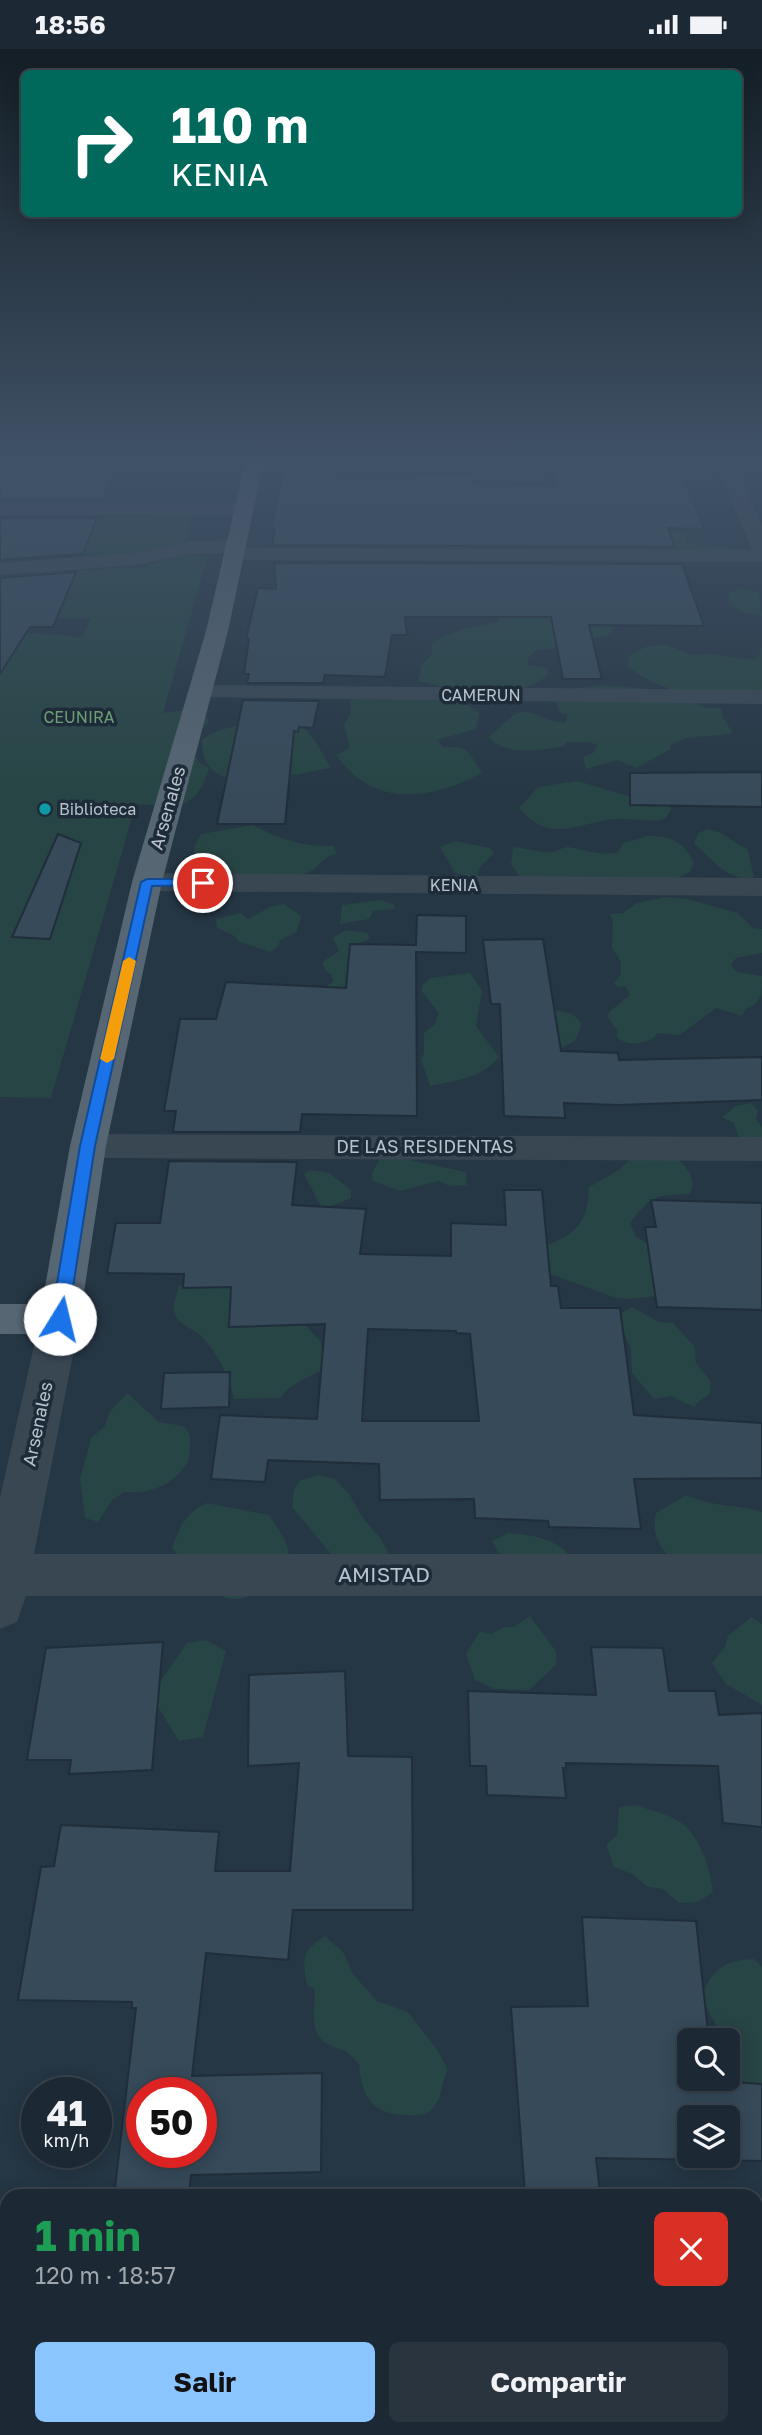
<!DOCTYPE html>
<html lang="es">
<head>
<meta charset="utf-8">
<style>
	body { margin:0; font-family:"Golos Text",sans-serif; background:#29343f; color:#f1f3f6; height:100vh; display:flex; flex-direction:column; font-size:26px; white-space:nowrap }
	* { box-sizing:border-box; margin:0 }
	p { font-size:23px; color:#a0a6ac }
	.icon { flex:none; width:38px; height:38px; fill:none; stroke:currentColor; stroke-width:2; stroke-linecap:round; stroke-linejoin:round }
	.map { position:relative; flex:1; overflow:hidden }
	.drawer { position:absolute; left:0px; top:2140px; width:763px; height:247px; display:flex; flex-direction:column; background:#1c2833; border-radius:21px 21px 0 0; box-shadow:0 4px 18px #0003,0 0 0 2px #3a444e }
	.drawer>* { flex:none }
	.guide { position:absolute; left:21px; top:21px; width:721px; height:147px; border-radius:10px; box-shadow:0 4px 18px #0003,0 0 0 2px #3a444e; background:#00695c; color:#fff; overflow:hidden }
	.tools { position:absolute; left:677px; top:1979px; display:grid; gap:14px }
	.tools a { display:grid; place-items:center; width:63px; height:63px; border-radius:10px; background:#1c2833; box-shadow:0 4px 18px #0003,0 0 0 2px #3a444e; font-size:35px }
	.speed { position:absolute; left:21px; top:2028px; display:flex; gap:14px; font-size:35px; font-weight:700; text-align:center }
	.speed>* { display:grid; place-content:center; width:91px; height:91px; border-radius:50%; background:#1c2833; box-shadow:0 4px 18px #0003,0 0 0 2px #3a444e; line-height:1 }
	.speed small { font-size:18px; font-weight:400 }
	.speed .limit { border:10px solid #d22; background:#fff; color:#111 }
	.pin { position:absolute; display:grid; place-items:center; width:60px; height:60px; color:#fff; margin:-30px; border:4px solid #fff; border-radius:50%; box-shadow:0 2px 7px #0007 }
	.me { position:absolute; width:77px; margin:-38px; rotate:9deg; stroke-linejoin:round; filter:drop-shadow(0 0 5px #0008) }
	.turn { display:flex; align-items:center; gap:24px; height:147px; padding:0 35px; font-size:32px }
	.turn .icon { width:91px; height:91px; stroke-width:2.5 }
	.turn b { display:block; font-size:49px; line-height:60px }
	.round { display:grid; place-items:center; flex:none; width:74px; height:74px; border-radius:10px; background:#29343f }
	.summary { display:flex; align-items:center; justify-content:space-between; height:119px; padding:0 35px }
	h1 { font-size:42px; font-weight:700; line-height:52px; color:#1e9e55 }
	.primary-button { display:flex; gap:14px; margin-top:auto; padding:14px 35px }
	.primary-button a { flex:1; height:80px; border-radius:10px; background:#8ac5ff; color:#111; font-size:28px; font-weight:700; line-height:80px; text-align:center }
	.primary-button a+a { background:#29343f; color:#f1f3f6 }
	.status { display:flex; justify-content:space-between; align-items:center; height:49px; padding:0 35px; background:#1c2833; direction:ltr }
	.status svg { height:19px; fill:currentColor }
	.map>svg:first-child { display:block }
</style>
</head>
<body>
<div class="status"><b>18:56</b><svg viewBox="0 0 49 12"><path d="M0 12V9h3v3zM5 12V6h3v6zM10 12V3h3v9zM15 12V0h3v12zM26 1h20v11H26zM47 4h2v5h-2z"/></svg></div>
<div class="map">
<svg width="762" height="2386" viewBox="0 0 762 2386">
	<rect width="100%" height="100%" fill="#253644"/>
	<!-- green -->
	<path fill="#274544" d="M 505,418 L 549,418 L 551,420 L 544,421 L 543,427 L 545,429 L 541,432 L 541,437 L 482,435 L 476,430 L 477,422 Z
		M 692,419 L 713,424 L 708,431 L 724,435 L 710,441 L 698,438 L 705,432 L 671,424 L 672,421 Z
		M 153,466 L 190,466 L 187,476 L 191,476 L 183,496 L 149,506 L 83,506 L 92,482 L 81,470 L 139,470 Z
		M 669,482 L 688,486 L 685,492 C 700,500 717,493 731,500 C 702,510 669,500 641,490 L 644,485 Z
		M 180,506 L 208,506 L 163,664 L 186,661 L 208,669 L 208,674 L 196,686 L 189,700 L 201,715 L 209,719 C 196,763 177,758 136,755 L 51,1049 L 0,1048 L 0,587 L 32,584 L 82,588 L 91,570 L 0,567 L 28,524 L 145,518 Z
		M 739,539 L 757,542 L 762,567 L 743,564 L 730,555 L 728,545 Z
		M 541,553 L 615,578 L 607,587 L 584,591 L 565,599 L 536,601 L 528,609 L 528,616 L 548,619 L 547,627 C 511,655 459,642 418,632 L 422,616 L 432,605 L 431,596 C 455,578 471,579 499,573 L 497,562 Z
		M 665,595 L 692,606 L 708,605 L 754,611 L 759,606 L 762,597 L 762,644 L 682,645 L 650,632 L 627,618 L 629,607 L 645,598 Z
		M 601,636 L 649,640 L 692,650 L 702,658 L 722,660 L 722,667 L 733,684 C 713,689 686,684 670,697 L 671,700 L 636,719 L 617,711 L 586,720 L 583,708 L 593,704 L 598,696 L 589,693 L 566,693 L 565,697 C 541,701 506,708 488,688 C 495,683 511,666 518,664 C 535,659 550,677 566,673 L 567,666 L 560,663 L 553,647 L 556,642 Z
		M 389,637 C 421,643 453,643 479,664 L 476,680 L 437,691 L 443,698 C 470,697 468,702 482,724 C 430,751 375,760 336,706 L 350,699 L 344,675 L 351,665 L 350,652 L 359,641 Z
		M 298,675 C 314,684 321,704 331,719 C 293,724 200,756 202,691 C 226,671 268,676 298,675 Z
		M 577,732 C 605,739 633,752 662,751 L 672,760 L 665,770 C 648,774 632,769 615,770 C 576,774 550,796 519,759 L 538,738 Z
		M 253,776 C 279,790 304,798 334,797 L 337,805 C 323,808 322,815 311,822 C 295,832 215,829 197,824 L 194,798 L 201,785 Z
		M 708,780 L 719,783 L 748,801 L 754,828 C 727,834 712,809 694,795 L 698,784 Z
		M 648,787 C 672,787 683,792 694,814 L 690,823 L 674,831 L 522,831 L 511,816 L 513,798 C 526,799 540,804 553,803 C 558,802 562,798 568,798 C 586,800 599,808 618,803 L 623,794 Z
		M 455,792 L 490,799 L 494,804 L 481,817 L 476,829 L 455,824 L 440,798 Z
		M 666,848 L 687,850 L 738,864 L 753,879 L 762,880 L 762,904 L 736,909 L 731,916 L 737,923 L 762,927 C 762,946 762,954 746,960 L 742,967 L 716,959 L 680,986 L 657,984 L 654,989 C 640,995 630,998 617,989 L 617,981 L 607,968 L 609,963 L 630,946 L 625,937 L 619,938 L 614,935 L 621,925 L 621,913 L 612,899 L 613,872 L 610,865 L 623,864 L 637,854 Z
		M 381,851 L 395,856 L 394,860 L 373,862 L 369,870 L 340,875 L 342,856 Z
		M 284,855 L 301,867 L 297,883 L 280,891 L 279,897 L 270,903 L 240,893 L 233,886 L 217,879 L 216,870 L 241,864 L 248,870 L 272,857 Z
		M 345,881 L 367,884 L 370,890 L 356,895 L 349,903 L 373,938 L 327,945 L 324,938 L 333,933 L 332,926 L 326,922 L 322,913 L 339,902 L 333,889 Z
		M 470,924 L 482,942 L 476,977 L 499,1008 C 481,1030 457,1031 430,1037 L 421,1010 L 424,1004 L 424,984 L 435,975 L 439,964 L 422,943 L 422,937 L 430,929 Z
		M 548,960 L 573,965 L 582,975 L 575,992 L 559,1000 Z
		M 751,1054 L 758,1062 L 756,1070 L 762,1078 L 762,1102 L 739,1089 L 734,1074 L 722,1068 L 736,1057 Z
		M 674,1106 C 686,1119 697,1126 690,1145 C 655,1146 652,1146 630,1174 L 636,1188 L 648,1195 L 657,1247 L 629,1250 L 616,1249 L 534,1219 L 533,1203 C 570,1185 587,1184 589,1138 L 619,1121 L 632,1108 Z
		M 391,1107 L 466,1123 L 467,1136 L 449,1137 L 439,1132 L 400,1142 L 373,1132 L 372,1124 L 379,1111 Z
		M 311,1121 L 329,1124 L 351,1141 L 351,1149 L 329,1158 L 321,1158 L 304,1125 Z
		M 212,1228 L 295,1265 L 321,1293 L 324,1319 C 308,1330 291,1333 280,1349 L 234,1350 C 229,1326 217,1303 200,1286 C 193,1280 182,1277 177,1269 C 170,1259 176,1248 179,1237 L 193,1229 Z
		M 632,1258 L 659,1273 L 673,1274 L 695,1298 L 696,1314 L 711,1333 L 710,1345 L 699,1352 L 694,1358 L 671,1347 L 654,1350 L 632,1324 L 631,1300 L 616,1267 Z
		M 127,1344 L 159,1373 L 184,1377 L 190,1386 C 190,1394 191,1407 187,1414 C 173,1437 149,1445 125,1443 L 112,1451 L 98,1473 L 85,1469 L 80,1430 L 91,1389 L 104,1378 L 111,1361 Z
		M 318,1426 L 335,1430 L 350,1446 L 362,1468 L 382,1491 L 394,1517 L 331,1505 L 292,1458 L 294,1441 L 299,1432 Z
		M 686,1446 C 711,1458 737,1455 762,1463 L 762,1538 L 669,1507 C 656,1494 652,1482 656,1464 Z
		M 207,1454 L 269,1466 C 290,1497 295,1502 280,1537 C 266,1541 250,1549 236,1550 C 209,1551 187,1518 172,1499 C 180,1477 185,1464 207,1454 Z
		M 509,1484 C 531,1486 555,1489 569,1506 L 526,1513 L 498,1504 L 492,1492 Z
		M 530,1567 L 556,1602 L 556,1616 L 529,1641 L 495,1640 L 475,1631 L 466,1605 L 480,1582 L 491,1585 L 504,1578 L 514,1578 Z
		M 751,1568 L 762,1575 L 762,1656 L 726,1635 L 712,1614 L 725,1598 L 728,1587 Z
		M 206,1591 L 226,1602 L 203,1688 L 179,1692 L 156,1655 L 159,1634 L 187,1594 Z
		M 636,1756 C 649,1761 665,1764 677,1771 C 700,1784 710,1819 713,1843 L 698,1853 L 679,1854 L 663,1840 L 648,1838 L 632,1825 L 614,1818 L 606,1796 L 617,1786 L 619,1758 Z
		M 325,1887 L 343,1903 L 353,1925 L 377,1952 L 408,1963 L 438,2002 L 448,2021 C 440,2034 444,2047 433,2059 C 426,2067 417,2066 407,2066 C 373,2066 361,2048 359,2015 C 354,2010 348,2002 342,2001 C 327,1996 315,1991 314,1972 C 313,1961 316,1952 314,1939 L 307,1936 C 302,1909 301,1903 325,1887 Z
		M 754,1910 L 762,1918 L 762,2042 L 735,2044 L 718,2030 L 728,2030 L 728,1992 L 715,1991 L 716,1976 L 701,1949 C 712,1920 724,1911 754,1910 Z"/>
	<!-- building -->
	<path fill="#364a5a" stroke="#202e3b" stroke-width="2" fill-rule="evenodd" d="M 0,415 L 115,415 L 103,451 L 0,451 Z
		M 284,418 L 332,419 L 331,428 L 414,430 L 414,426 L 474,426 L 475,434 L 557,436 L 554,422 L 683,426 L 704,480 L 668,479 L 675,498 L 272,496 L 275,479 L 271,479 Z
		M 0,469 L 97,469 L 83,505 L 0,511 Z
		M 274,514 L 682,515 L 704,577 L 589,576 L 602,630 L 563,630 L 551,568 L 405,568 L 407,586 L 392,586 L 385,628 L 325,626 L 323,634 L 247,634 L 249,625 L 244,625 L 249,590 L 246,590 L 258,539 L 276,540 Z
		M 76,523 L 53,578 L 30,578 L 0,625 L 0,529 Z
		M 243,651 L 319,652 L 313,679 L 299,678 L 298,683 L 294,682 L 285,775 L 217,775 Z
		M 762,723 L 762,758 L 630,756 L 630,724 Z
		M 58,785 L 81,794 L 50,890 L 12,888 Z
		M 417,866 L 466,867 L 466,904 L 416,903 L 417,1067 L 302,1065 L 300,1083 L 173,1083 L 176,1062 L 164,1062 L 180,970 L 216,970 L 226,933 L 346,939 L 350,895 L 416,896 Z
		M 543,890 L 561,1002 L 618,1004 L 619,1011 L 762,1008 L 762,1051 L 618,1056 L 564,1054 L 565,1069 L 504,1067 L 500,955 L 491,955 L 483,891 Z
		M 169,1112 L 297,1113 L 292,1156 L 366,1160 L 360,1205 L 451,1207 L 451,1174 L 506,1176 L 504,1141 L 542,1141 L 551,1237 L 558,1237 L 561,1259 L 620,1259 L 634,1366 L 762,1374 L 762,1429 L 634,1430 L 641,1480 L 549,1478 L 548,1472 L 475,1469 L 474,1450 L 380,1451 L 379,1415 L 268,1411 L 265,1433 L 211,1430 L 220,1366 L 317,1370 L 325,1275 L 229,1278 L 231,1238 L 183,1239 L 184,1225 L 107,1224 L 116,1174 L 160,1174 ZM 368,1280 L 456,1282 L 456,1284 L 470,1285 L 479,1372 L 362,1372 Z
		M 651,1151 L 762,1154 L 762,1261 L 657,1258 L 645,1178 L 656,1178 Z
		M 230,1323 L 229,1358 L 161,1360 L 164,1324 Z
		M 163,1593 L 152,1721 L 69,1725 L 71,1711 L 27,1711 L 46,1599 Z
		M 591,1598 L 663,1599 L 669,1642 L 715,1642 L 719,1666 L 762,1664 L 762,1778 L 723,1774 L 718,1717 L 566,1714 L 566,1719 L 563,1719 L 566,1749 L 487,1746 L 486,1717 L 470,1717 L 468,1642 L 596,1646 Z
		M 345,1622 L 348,1707 L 412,1708 L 413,1861 L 293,1861 L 288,1911 L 206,1904 L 192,2027 L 322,2024 L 321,2123 L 191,2126 L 189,2147 L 114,2147 L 136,1959 L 132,1959 L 132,1953 L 18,1951 L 41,1818 L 54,1817 L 61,1776 L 219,1783 L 215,1822 L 290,1822 L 299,1714 L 248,1717 L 249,1626 ZM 142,2044 L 201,2044 L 201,2104 L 142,2104 Z
		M 582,1868 L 696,1872 L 709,1992 L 690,1992 L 690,2030 L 762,2035 L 762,2112 L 596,2109 L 600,2143 L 525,2145 L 511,1958 L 588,1957 ZM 690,2068 L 728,2068 L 728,2107 L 690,2107 Z"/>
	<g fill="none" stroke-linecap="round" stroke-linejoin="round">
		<!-- minor -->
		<path fill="#394753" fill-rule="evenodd" d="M 716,415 L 734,415 L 762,477 L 762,513 L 234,511 L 227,509 L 225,504 L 189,505 L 136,516 L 0,526 L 0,514 L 136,504 L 189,493 L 236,491 L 243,493 L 245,499 L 752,501 Z
			M 0,454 L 242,454 L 252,460 L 242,466 L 0,466 Z
			M 200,636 L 762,641 L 762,655 L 192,648 L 188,643 L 192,638 Z
			M 147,824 L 762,829 L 762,847 L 147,842 L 137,839 L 132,833 L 137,827 Z
			M 88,1085 L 762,1088 L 762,1112 L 88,1109 L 75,1106 L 70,1097 L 75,1088 Z
			M 60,1255 L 74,1259 L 80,1270 L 34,1505 L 762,1505 L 762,1547 L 26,1547 L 17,1573 L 0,1580 L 0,1449 L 40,1270 L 46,1259 Z
			M 756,2312 L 762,2312 L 762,2380 L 755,2380 Z
			M 0,2313 L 7,2313 L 7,2380 L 10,2380 L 0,2381 Z"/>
		<!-- major -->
		<path fill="#576673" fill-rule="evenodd" d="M 245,415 L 263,415 L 228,582 L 162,833 L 106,1097 L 80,1270 L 74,1281 L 60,1285 L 0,1285 L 0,1255 L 42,1255 L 70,1097 L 132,833 L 206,582 Z"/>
	</g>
	<!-- sky -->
	<linearGradient id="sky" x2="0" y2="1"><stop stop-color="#141e25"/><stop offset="0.55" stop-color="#405267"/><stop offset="1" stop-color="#405267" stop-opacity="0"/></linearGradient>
	<rect width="762" height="749" fill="url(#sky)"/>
	<!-- route -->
	<path fill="#1a73e8" stroke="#114b97" stroke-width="2" d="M 203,830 L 207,831 L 207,836 L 152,837 L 95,1097 L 68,1270 L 66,1274 L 54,1274 L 51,1270 L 80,1097 L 141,833 L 147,830 Z"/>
	<!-- slow -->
	<path fill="#f59e0b" d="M 129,908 L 136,912 L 114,1010 L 107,1014 L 100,1010 L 123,912 Z"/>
	<!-- markers -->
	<circle fill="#0f9aa8" stroke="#1e2c39" stroke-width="2.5" cx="45" cy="760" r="7"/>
	<g text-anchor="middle" stroke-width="7" stroke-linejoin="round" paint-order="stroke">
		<!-- far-street labels -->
		<g font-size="16" fill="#b7c2cd" stroke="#1e2c39">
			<text x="481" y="652">CAMERUN</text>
			<text x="454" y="842">KENIA</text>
		</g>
		<!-- far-park labels -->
		<g font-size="16" fill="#6c9f72" stroke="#1e2c39">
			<text x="79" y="674">CEUNIRA</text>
		</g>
		<!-- far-poi labels -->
		<g font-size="16" fill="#b7c2cd" stroke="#1e2c39" text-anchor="start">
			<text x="59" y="766">Biblioteca</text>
		</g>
		<!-- street labels -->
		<g font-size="18" fill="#b7c2cd" stroke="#1e2c39">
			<text transform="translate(168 759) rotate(-74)" y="6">Arsenales</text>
			<text x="425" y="1104">DE LAS RESIDENTAS</text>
			<text transform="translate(38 1375) rotate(-78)" y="6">Arsenales</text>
		</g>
		<!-- near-street labels -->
		<g font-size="21" fill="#b7c2cd" stroke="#1e2c39">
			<text x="384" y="1533">AMISTAD</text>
		</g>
	</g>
</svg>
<div class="tools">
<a><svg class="icon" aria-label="search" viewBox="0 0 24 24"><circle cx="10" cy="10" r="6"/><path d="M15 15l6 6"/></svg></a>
<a><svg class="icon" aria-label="layers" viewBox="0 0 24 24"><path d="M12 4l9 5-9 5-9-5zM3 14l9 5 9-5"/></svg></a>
</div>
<div class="speed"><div>41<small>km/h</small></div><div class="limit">50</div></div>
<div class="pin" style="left:203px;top:834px;background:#d93025"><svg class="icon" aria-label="arrive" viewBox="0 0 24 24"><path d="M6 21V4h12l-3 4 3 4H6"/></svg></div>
<svg class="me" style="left:60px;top:1270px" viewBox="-20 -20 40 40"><circle r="19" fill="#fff"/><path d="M0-13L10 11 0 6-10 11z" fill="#1a73e8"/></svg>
<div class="guide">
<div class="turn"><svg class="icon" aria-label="right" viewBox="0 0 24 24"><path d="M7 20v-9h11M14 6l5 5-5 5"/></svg><div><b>110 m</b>KENIA</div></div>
</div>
<section class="drawer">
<div class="summary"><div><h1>1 min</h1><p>120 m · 18:57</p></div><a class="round" style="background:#d93025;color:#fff"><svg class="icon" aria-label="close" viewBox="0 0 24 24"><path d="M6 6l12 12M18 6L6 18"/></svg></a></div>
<div class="primary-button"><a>Salir</a><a>Compartir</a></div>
</section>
</div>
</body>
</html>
